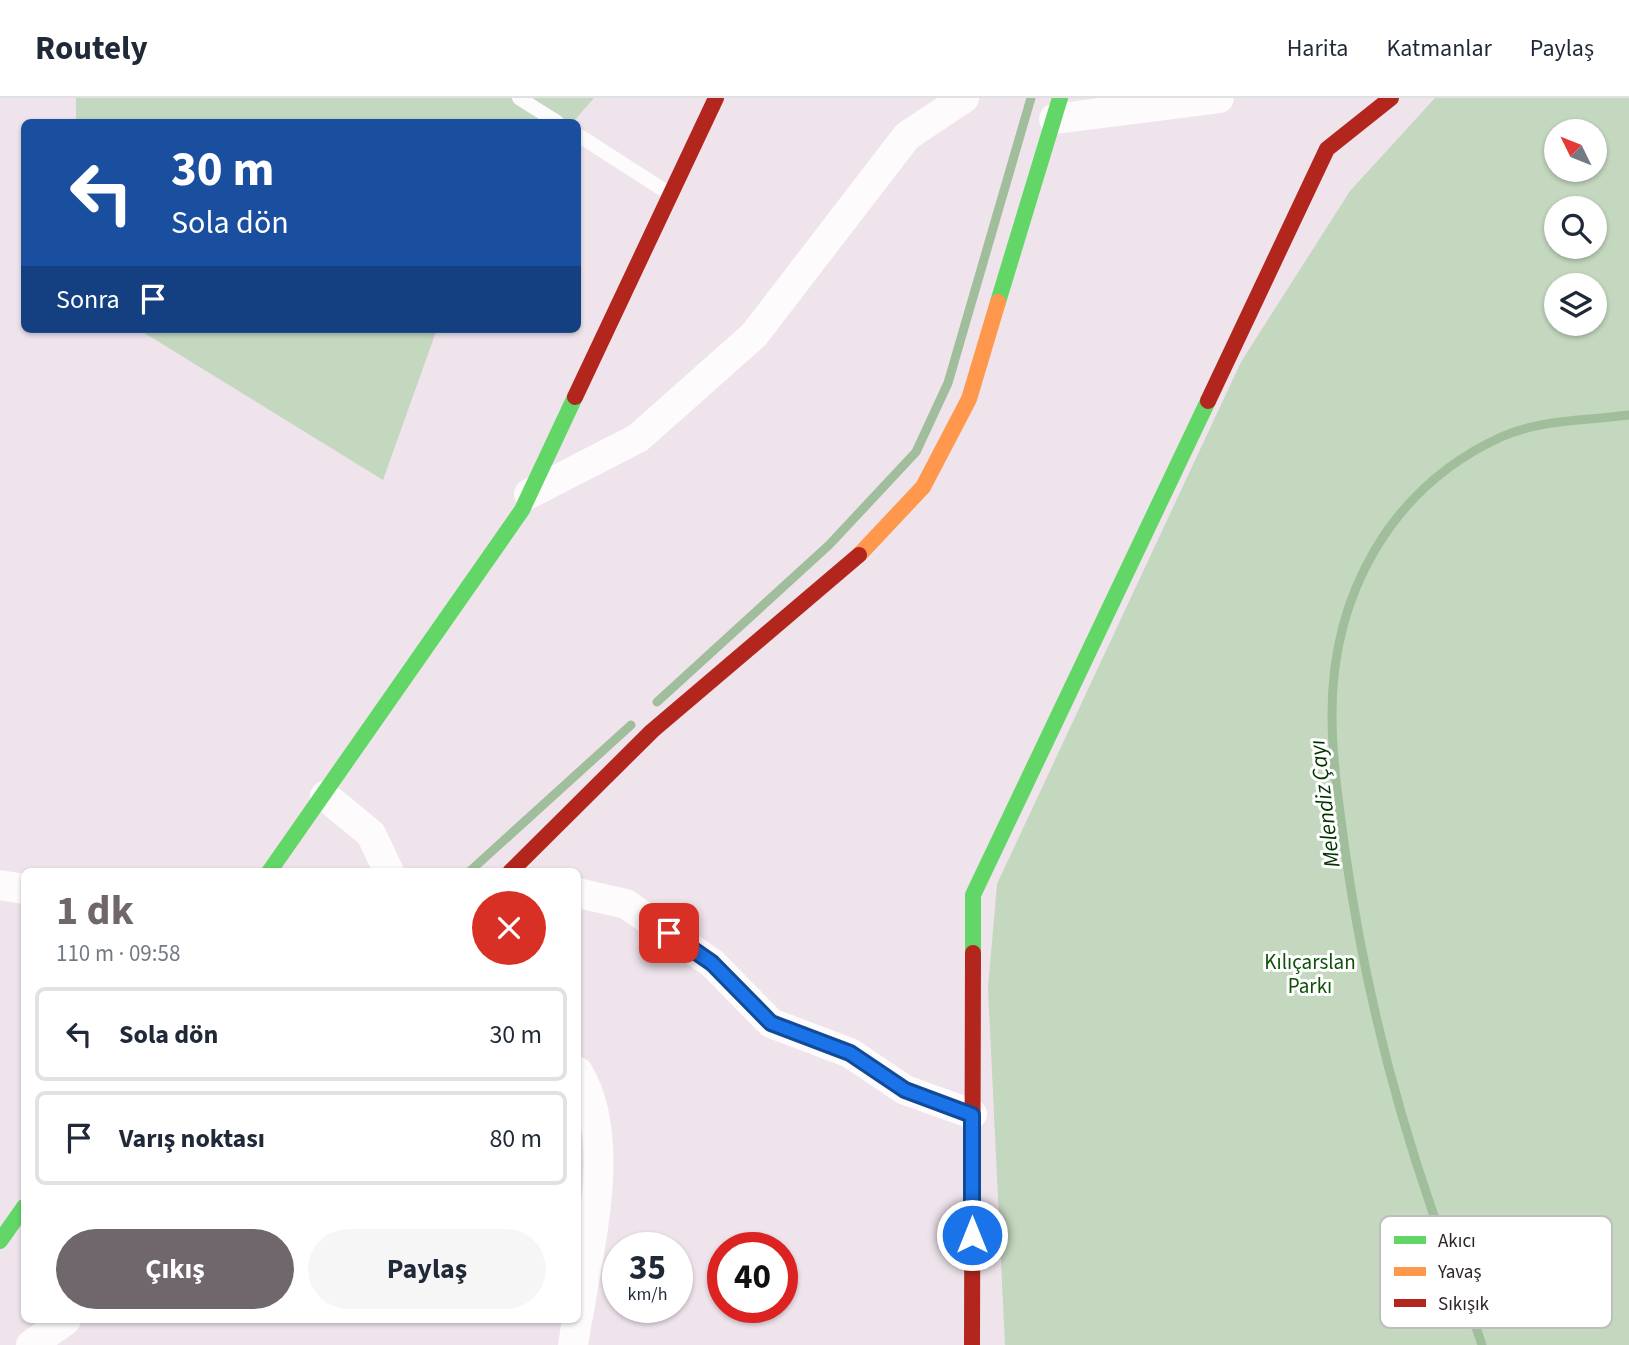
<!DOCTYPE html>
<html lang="tr">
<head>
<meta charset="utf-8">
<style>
	body { margin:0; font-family:"Source Sans 3",sans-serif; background:#f6f6f7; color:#1f2937; height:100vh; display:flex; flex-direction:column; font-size:26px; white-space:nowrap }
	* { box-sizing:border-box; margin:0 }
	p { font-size:23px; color:#747a83 }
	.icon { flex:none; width:38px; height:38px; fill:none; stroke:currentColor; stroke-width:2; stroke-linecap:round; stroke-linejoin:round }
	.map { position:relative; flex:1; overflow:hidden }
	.sheet { position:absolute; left:21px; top:770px; width:560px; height:455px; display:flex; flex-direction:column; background:#fff; border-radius:10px; box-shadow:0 2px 5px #0004 }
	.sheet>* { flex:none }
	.hud { position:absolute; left:21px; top:21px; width:560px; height:214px; border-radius:10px; box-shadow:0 2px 5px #0004; background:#1a4fa0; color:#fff; overflow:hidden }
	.needle { width:46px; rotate:313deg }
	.tools { position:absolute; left:1544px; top:21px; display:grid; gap:14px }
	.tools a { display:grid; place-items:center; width:63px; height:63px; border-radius:50%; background:#fff; box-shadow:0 2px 5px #0004; font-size:35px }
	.speed { position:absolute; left:602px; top:1134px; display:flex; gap:14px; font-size:35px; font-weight:700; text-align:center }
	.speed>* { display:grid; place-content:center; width:91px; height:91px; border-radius:50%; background:#fff; box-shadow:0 2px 5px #0004; line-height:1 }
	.speed small { font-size:18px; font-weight:400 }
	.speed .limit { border:10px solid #d22; background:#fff; color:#111 }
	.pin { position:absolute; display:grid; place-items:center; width:60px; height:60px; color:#fff; margin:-30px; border-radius:14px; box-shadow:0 4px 10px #0006 }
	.me { position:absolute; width:77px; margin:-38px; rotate:0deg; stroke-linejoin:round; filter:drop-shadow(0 0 5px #0008) }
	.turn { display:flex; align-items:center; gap:24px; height:147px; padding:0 35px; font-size:32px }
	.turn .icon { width:91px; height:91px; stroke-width:2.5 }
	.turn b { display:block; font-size:49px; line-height:60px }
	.then { display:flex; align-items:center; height:66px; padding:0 35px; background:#0003; gap:14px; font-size:26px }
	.round { display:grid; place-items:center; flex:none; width:74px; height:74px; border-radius:37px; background:#f6f6f7 }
	.head { display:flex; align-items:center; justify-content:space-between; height:119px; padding:0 35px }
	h1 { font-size:42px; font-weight:700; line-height:52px; color:#70676d }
	.cta { display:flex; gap:14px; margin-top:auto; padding:14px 35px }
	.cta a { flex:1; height:80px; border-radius:42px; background:#70676d; color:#fff; font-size:28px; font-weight:700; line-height:80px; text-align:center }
	.cta a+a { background:#f6f6f7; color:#1f2937 }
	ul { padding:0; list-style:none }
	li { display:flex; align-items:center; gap:21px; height:94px; margin:0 14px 10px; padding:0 21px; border:4px solid #e0e1e3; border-radius:10px }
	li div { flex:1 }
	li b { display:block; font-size:26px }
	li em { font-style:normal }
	header { display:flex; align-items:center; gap:42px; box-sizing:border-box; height:98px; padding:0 35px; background:#fff; border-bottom:2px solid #e0e1e3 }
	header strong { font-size:33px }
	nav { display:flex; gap:38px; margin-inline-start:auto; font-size:24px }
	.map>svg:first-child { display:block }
</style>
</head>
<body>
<header>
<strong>Routely</strong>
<nav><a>Harita</a><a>Katmanlar</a><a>Paylaş</a></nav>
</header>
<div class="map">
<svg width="1629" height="1247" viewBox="0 0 1629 1247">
	<rect width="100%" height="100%" fill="#efe4ec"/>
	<!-- green -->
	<path fill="#c4d7bf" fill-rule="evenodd" d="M 76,0 L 594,0 L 573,24 L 76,24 Z
		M 1435,0 L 1629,0 L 1629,1247 L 1005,1247 L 988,890 L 997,786 L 1241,264 L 1350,93 ZM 1556,33 L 1594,33 L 1594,72 L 1556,72 ZM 1556,110 L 1594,110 L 1594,149 L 1556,149 ZM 1556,187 L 1594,187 L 1594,226 L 1556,226 Z
		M 138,231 L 437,231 L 383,382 Z"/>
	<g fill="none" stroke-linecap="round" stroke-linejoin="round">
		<!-- stream -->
		<path stroke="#a0be9b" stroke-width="9" d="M 657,604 L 829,447 L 916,354 L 948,285 L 1031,0
			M 469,774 L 631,627
			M 1482,1247 C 1467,1200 1446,1155 1431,1109 C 1391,993 1362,873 1345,752 C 1339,707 1332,662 1332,616 C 1332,497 1390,390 1501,339 C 1541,321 1586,323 1629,317"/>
		<!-- lane -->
		<path stroke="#fdfbfc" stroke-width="14" d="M 519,0 L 557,24
			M 578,37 L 670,96"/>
		<!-- street -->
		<path stroke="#fdfbfc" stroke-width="30" d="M 1054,21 L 1219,0
			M 529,396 L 638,340 L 754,237 L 907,38 L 964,0
			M 325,698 L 371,736 L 389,774
			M 0,787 L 24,791
			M 578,795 L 626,806 L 712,865 L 771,925 L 850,955 L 905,992 L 972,1016
			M 578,974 C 618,1041 589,1146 578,1219
			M 31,1247 L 66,1222
			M 573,1247 L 577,1222"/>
		<!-- fast -->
		<path stroke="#63d668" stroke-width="16" d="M 998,204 L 1060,0
			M 269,774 L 522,412 L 575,299
			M 973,855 L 973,797 L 1208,303
			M 0,1143 L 24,1109"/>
		<!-- slow -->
		<path stroke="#ff974d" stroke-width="16" d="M 859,457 L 923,389 L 969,301 L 998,204"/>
		<!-- jam -->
		<path stroke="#b3261e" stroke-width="16" d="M 575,299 L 716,0
			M 1208,303 L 1327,51 L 1391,0
			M 510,774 L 652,633 L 859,457
			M 972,1247 L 973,855"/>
	</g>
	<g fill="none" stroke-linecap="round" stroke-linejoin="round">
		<defs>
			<path id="route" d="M 669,835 L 712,865 L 771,925 L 850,955 L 905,992 L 972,1017 L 972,1137"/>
		</defs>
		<!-- route casing -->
		<use href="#route" stroke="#114b97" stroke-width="18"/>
		<!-- route -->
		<use href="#route" stroke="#1a73e8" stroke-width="12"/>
	</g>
	<g text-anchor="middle" stroke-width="6" stroke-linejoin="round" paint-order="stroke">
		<!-- park labels -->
		<g font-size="21" fill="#0f5107" stroke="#fff">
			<text x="1310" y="871">Kılıçarslan<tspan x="1310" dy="24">Parkı</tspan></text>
		</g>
		<!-- water labels -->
		<g font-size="23" font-style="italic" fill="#023400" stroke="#fff">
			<text transform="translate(1324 706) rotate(-97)" y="8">Melendiz Çayı</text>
		</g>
	</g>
	<!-- legend -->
	<rect x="1380" y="1118" width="232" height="112" rx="10" fill="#fff" stroke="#bfbdbf" stroke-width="2"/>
	<rect x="1394" y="1138" width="32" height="8" fill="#63d668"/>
	<rect x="1394" y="1169" width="32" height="9" fill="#ff974d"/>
	<rect x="1394" y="1201" width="32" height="8" fill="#b3261e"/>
	<g font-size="19" fill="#2b2429">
		<text x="1438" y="1149">Akıcı</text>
		<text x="1438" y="1180">Yavaş</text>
		<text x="1438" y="1212">Sıkışık</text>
	</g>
</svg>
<div class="tools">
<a><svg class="needle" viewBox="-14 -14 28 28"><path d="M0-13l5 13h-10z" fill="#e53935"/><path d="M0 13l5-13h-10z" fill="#747a83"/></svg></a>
<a><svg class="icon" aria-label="search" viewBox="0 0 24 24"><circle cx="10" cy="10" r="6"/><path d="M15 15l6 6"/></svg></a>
<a><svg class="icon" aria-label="layers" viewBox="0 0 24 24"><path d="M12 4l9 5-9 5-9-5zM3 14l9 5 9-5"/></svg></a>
</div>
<div class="speed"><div>35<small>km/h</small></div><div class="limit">40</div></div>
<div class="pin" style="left:669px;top:835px;background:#d93025"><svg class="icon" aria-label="arrive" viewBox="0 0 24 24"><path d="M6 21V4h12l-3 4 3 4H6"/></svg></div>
<svg class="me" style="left:972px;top:1137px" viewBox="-20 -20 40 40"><circle r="17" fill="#1a73e8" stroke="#fff" stroke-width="3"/><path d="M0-11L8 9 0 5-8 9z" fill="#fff"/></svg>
<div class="hud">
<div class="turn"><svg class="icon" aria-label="left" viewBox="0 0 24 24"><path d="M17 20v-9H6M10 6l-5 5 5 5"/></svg><div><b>30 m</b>Sola dön</div></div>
<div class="then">Sonra<svg class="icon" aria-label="arrive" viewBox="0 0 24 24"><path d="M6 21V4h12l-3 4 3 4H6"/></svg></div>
</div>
<section class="sheet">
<div class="head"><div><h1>1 dk</h1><p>110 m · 09:58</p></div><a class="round" style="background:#d93025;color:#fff"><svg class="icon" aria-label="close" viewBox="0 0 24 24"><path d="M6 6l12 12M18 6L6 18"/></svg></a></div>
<ul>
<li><svg class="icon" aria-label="left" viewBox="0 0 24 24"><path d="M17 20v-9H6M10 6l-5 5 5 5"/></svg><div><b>Sola dön</b></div><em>30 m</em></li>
<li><svg class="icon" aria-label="arrive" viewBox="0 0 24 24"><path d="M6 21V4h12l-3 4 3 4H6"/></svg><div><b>Varış noktası</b></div><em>80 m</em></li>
</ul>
<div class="cta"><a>Çıkış</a><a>Paylaş</a></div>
</section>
</div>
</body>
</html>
